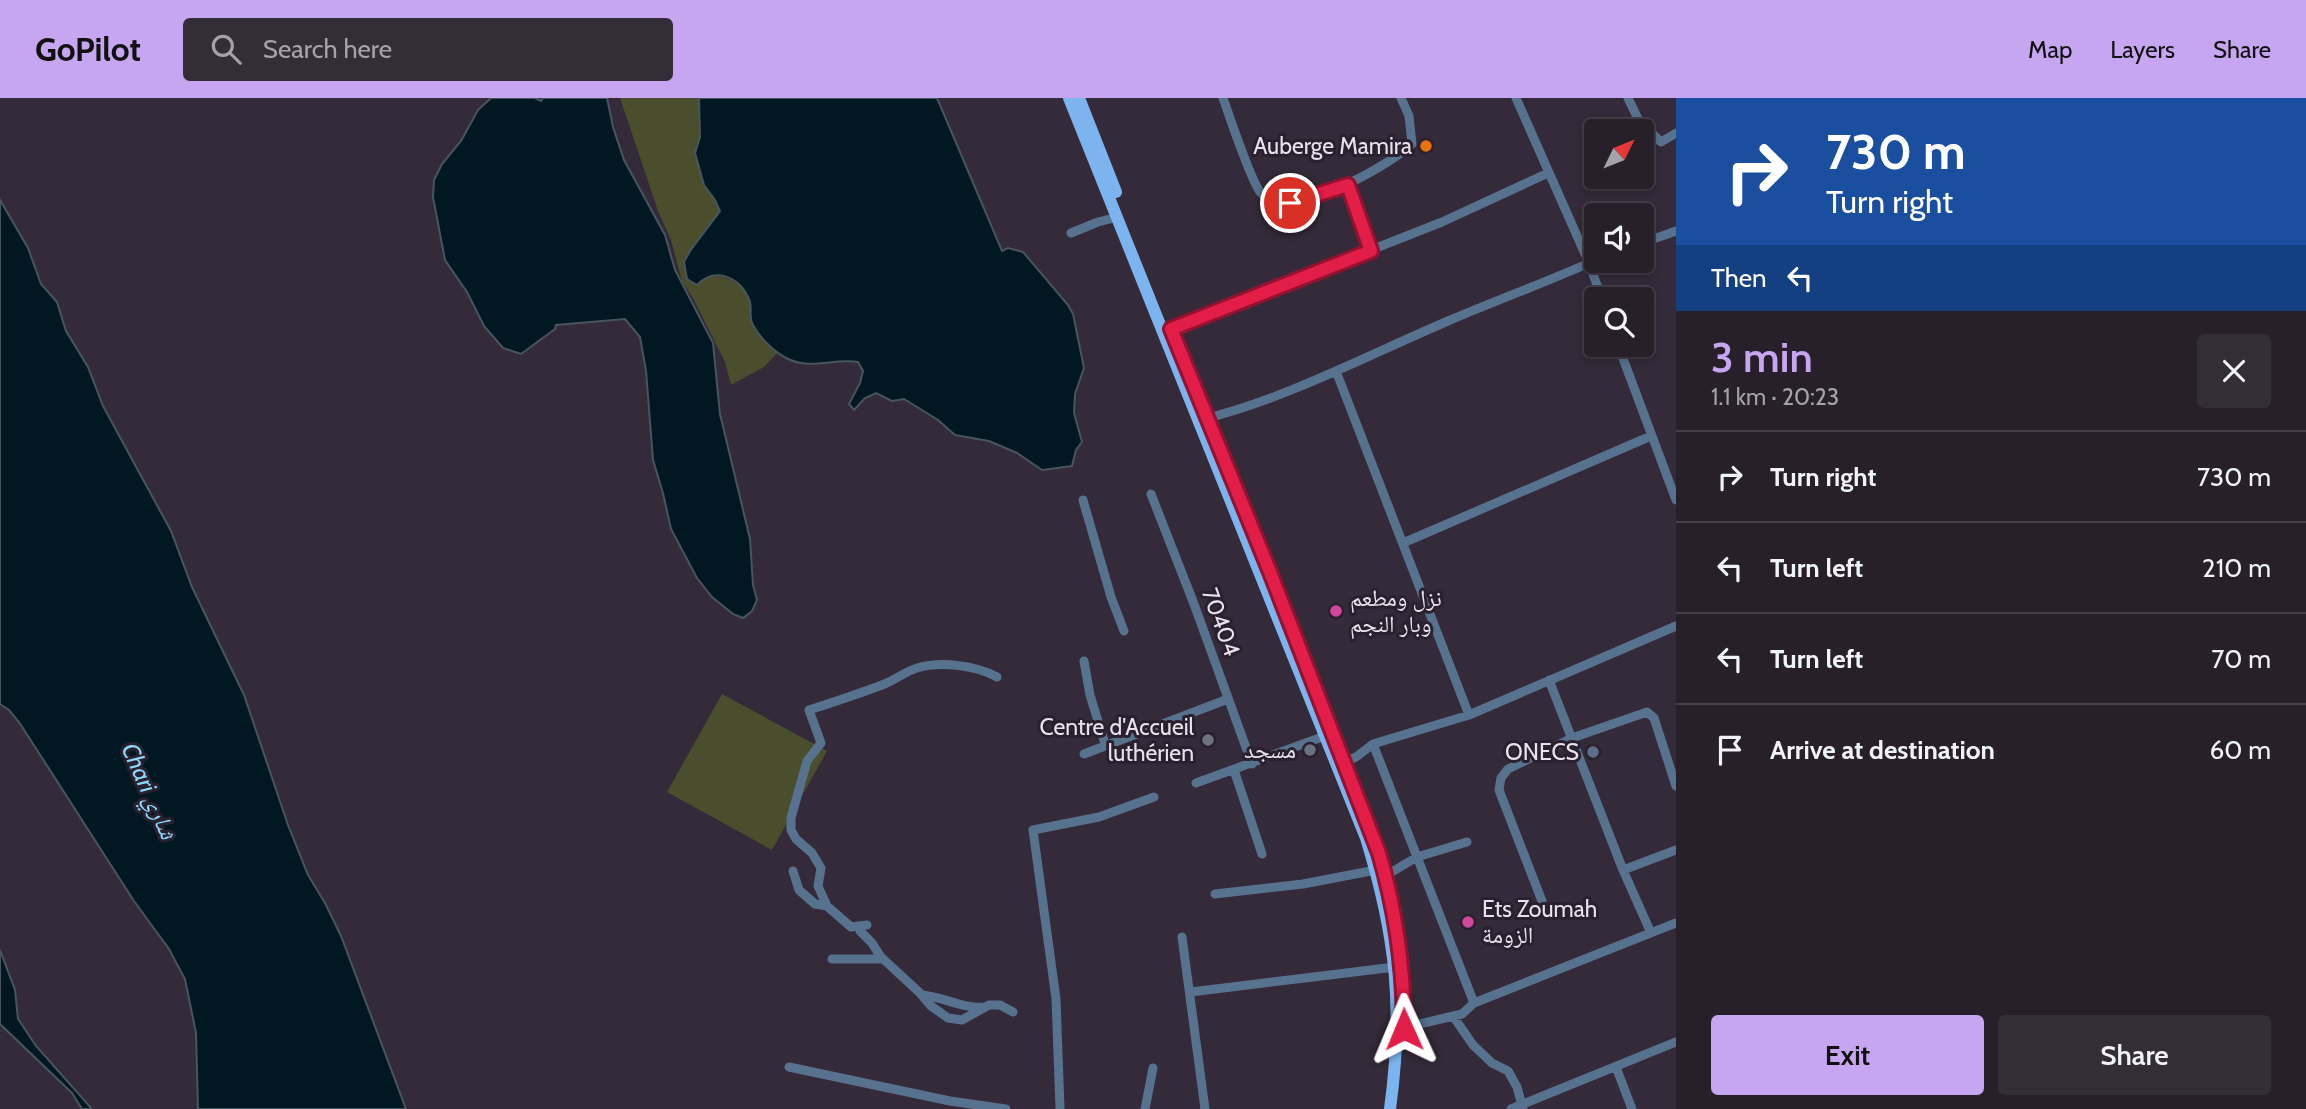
<!DOCTYPE html>
<html lang="en">
<head>
<meta charset="utf-8">
<style>
	body { margin:0; font-family:Cabin,"Noto Naskh Arabic",sans-serif; background:#332d37; color:#f1f3f6; height:100vh; display:flex; flex-direction:column; font-size:26px; white-space:nowrap }
	* { box-sizing:border-box; margin:0 }
	p { font-size:23px; color:#a4a3a9 }
	.icon { flex:none; width:38px; height:38px; fill:none; stroke:currentColor; stroke-width:2; stroke-linecap:round; stroke-linejoin:round }
	.map { position:relative; flex:1; overflow:hidden }
	.drawer { display:flex; flex-direction:column; background:#27202b; width:630px }
	.drawer>* { flex:none }
	.banner { background:#1a4fa0; color:#fff; overflow:hidden }
	.needle { width:46px; rotate:47deg }
	.fabs { position:absolute; left:1584px; top:21px; display:grid; gap:14px }
	.fabs a { display:grid; place-items:center; width:70px; height:70px; border-radius:7px; background:#27202b; box-shadow:0 4px 10px #0003,0 0 0 2px #433e47; font-size:35px }
	.pin { position:absolute; display:grid; place-items:center; width:60px; height:60px; color:#fff; margin:-30px; border:4px solid #fff; border-radius:50%; box-shadow:0 2px 7px #0007 }
	.me { position:absolute; width:77px; margin:-38px; rotate:359deg; stroke-linejoin:round; filter:drop-shadow(0 0 5px #0008) }
	.turn { display:flex; align-items:center; gap:24px; height:147px; padding:0 35px; font-size:32px }
	.turn .icon { width:91px; height:91px; stroke-width:2.5 }
	.turn b { display:block; font-size:49px; line-height:60px }
	.then { display:flex; align-items:center; height:66px; padding:0 35px; background:#0003; gap:14px; font-size:26px }
	.round { display:grid; place-items:center; flex:none; width:74px; height:74px; border-radius:7px; background:#332d37 }
	.headline { display:flex; align-items:center; justify-content:space-between; height:119px; padding:0 35px }
	h1 { font-size:42px; font-weight:600; line-height:52px; color:#c6a6f0 }
	.button { display:flex; gap:14px; margin-top:auto; padding:14px 35px }
	.button a { flex:1; height:80px; border-radius:7px; background:#c6a6f0; color:#111; font-size:28px; font-weight:600; line-height:80px; text-align:center }
	.button a+a { background:#332d37; color:#f1f3f6 }
	ul { padding:0; list-style:none }
	li { display:flex; align-items:center; gap:21px; height:91px; padding:0 35px; border-top:2px solid #433e47 }
	li div { flex:1 }
	li b { display:block; font-size:26px }
	li em { font-style:normal }
	header { display:flex; align-items:center; gap:42px; box-sizing:border-box; height:98px; padding:0 35px; background:#c6a6f0; color:#111 }
	header strong { font-size:33px }
	nav { display:flex; gap:38px; margin-inline-start:auto; font-size:24px }
	.search { width:490px; height:63px; background:#332d37; display:flex; align-items:center; gap:18px; box-sizing:border-box; padding:0 24px; border-radius:7px; color:#a4a3a9; font-size:26px }
	main { display:flex; flex:1; min-height:0 }
	.map>svg:first-child { display:block }
</style>
</head>
<body>
<header>
<strong>GoPilot</strong>
<div class="search"><svg class="icon" aria-label="search" viewBox="0 0 24 24"><circle cx="10" cy="10" r="6"/><path d="M15 15l6 6"/></svg>Search here</div>
<nav><a>Map</a><a>Layers</a><a>Share</a></nav>
</header>
<main>
<div class="map">
<svg width="1676" height="1011" viewBox="0 0 1676 1011">
	<rect width="100%" height="100%" fill="#342a39"/>
	<!-- green -->
	<path fill="#4a4e2d" d="M 620,0 L 699,0 L 700,39 L 695,55 L 704,87 L 715,102 L 720,113 L 690,153 L 706,178 C 724,176 745,184 750,203 C 752,211 749,219 752,225 C 757,237 768,246 778,254 L 764,269 L 731,287 L 725,264 L 694,202 L 682,183 L 671,142 L 658,113 Z
		M 722,596 L 827,653 L 772,752 L 667,694 Z"/>
	<!-- water -->
	<path fill="#011823" stroke="#47555f" stroke-width="2" d="M 491,0 L 535,0 L 541,3 L 543,0 L 607,0 L 613,29 L 624,62 L 665,137 L 675,172 L 713,245 L 720,316 L 750,441 L 753,487 L 757,502 L 752,513 L 743,520 L 733,516 L 712,499 L 697,480 L 671,431 L 663,395 L 653,362 L 646,273 L 640,239 L 625,221 L 556,227 L 555,231 L 521,256 L 503,250 L 484,228 L 467,194 L 445,162 L 433,99 L 434,82 L 442,66 L 461,43 L 478,12 Z
		M 699,0 L 937,0 L 1002,153 L 1008,150 L 1023,154 L 1068,207 L 1073,216 L 1084,270 L 1075,296 L 1074,315 L 1082,344 L 1076,352 L 1072,368 L 1042,372 L 1017,355 L 989,343 L 955,337 L 938,322 L 904,301 L 892,303 L 876,295 L 865,300 L 854,312 L 849,306 L 860,285 L 863,273 L 858,264 C 834,260 811,272 788,261 C 774,254 760,240 753,227 C 748,219 753,209 749,201 C 739,178 715,169 697,187 L 687,181 L 684,164 L 690,153 L 720,113 L 715,102 L 704,87 L 695,55 L 700,39 Z
		M 0,102 L 28,150 L 41,186 L 57,204 L 66,233 L 88,269 L 103,308 L 171,433 L 192,489 L 244,597 L 288,727 L 308,777 L 325,805 L 341,838 L 406,1011 L 198,1011 L 196,935 L 185,881 L 169,851 L 134,803 L 19,624 L 9,612 L 0,606 Z
		M 0,852 L 15,892 L 18,921 L 36,948 L 92,1011 L 82,1011 L 72,995 L 0,926 Z"/>
	<g fill="none" stroke-linecap="round" stroke-linejoin="round">
		<!-- minor -->
		<path stroke="#57728e" stroke-width="9" d="M 1223,0 C 1229,17 1252,86 1261,95 C 1291,124 1387,69 1412,46 L 1409,18 L 1401,0
			M 1516,0 L 1589,165 L 1602,201
			M 1628,0 L 1639,23 L 1661,44 L 1676,35
			M 1347,87 L 1371,153
			M 1071,135 L 1098,124 L 1118,119
			M 1642,145 L 1676,133
			M 1171,231 L 1442,124 L 1548,75
			M 1618,247 L 1676,402
			M 1336,273 L 1469,617
			M 1200,322 C 1286,301 1366,258 1448,223 C 1497,202 1547,184 1596,162
			M 1151,396 L 1194,506 L 1252,666
			M 1083,402 L 1111,499 L 1124,533
			M 1403,445 L 1651,338
			M 1084,563 L 1090,597 L 1105,646
			M 1549,582 L 1623,772 L 1651,835
			M 1373,646 L 1474,905
			M 1084,656 L 1228,601
			M 1337,667 L 1356,659 L 1373,646 L 1469,617 L 1676,528
			M 1234,672 L 1262,756
			M 1196,685 L 1325,638
			M 1623,772 L 1676,752
			M 793,773 L 799,792 L 815,806 L 827,808 L 851,829 L 867,827
			M 1385,778 L 1417,759 L 1467,744
			M 1215,796 L 1303,786 L 1376,772
			M 1542,803 L 1499,692 L 1501,680 L 1508,671 L 1572,640 L 1647,614 L 1654,620 L 1676,688
			M 827,808 L 818,788 L 821,770 L 812,755 L 796,741 L 791,732 L 791,720 L 807,663 L 821,645 L 809,612 C 834,604 858,596 882,587 C 894,583 904,574 917,570 C 940,563 975,567 997,579
			M 1182,839 L 1205,1011
			M 881,859 L 920,895 L 931,908 L 948,920 L 962,922 L 989,907 L 1000,907 L 1013,914
			M 832,861 L 882,861 L 872,845 L 860,833
			M 1191,894 L 1395,869
			M 922,897 C 944,899 963,911 985,909
			M 1453,918 L 1473,947 L 1492,965 L 1508,973 L 1517,989 L 1523,1011
			M 1398,931 L 1462,916 L 1474,905 L 1676,825
			M 789,969 L 950,1003 L 1006,1011
			M 1616,969 L 1632,1011
			M 1060,1011 L 1056,901 L 1033,732 L 1099,719 L 1154,699
			M 1145,1011 L 1153,970
			M 1511,1011 L 1676,944"/>
		<!-- major -->
		<path stroke="#7cb4ef" stroke-width="12" d="M 1069,0 L 1366,740 C 1396,838 1404,909 1390,1011
			M 1079,0 L 1116,94
			M 1214,335 L 1290,526"/>
	</g>
	<g fill="none" stroke-linecap="round" stroke-linejoin="round">
		<defs>
			<path id="route" d="M 1290,105 L 1348,87 L 1371,153 L 1171,231 L 1270,474 L 1379,755 C 1396,813 1404,871 1404,931"/>
		</defs>
		<!-- route casing -->
		<use href="#route" stroke="#92132f" stroke-width="18"/>
		<!-- route -->
		<use href="#route" stroke="#e11d48" stroke-width="12"/>
	</g>
	<!-- markers -->
	<circle fill="#e8710a" stroke="#2a202f" stroke-width="2.5" cx="1426" cy="48" r="7"/>
	<g fill="#d1479c" stroke="#2a202f" stroke-width="2.5">
		<circle cx="1336" cy="513" r="7"/>
		<circle cx="1468" cy="824" r="7"/>
	</g>
	<g fill="#6b7280" stroke="#2a202f" stroke-width="2.5">
		<circle cx="1208" cy="642" r="7"/>
		<circle cx="1310" cy="652" r="7"/>
	</g>
	<circle fill="#5c6f8a" stroke="#2a202f" stroke-width="2.5" cx="1593" cy="654" r="7"/>
	<g text-anchor="middle" stroke-width="6" stroke-linejoin="round" paint-order="stroke">
		<!-- poi labels -->
		<g font-size="23" fill="#e9e2ec" stroke="#2a202f" text-anchor="end">
			<text x="1412" y="56">Auberge Mamira</text>
			<text x="1350" y="508" text-anchor="start">نزل ومطعم<tspan x="1350" dy="26">وبار النجم</tspan></text>
			<text x="1194" y="637">Centre d'Accueil<tspan x="1194" dy="26">luthérien</tspan></text>
			<text x="1296" y="660">مسجد</text>
			<text x="1579" y="662">ONECS</text>
			<text x="1482" y="819" text-anchor="start">Ets Zoumah<tspan x="1482" dy="26">الزومة</tspan></text>
		</g>
		<!-- street labels -->
		<g font-size="23" fill="#e9e2ec" stroke="#2a202f">
			<text transform="translate(1221 524) rotate(70)" y="8">70404</text>
		</g>
		<!-- water labels -->
		<g font-size="24" font-style="italic" fill="#8cd8fd" stroke="#2a202f">
			<text transform="translate(149 693) rotate(66)" y="8">Chari شاري</text>
		</g>
	</g>
</svg>
<div class="fabs">
<a><svg class="needle" viewBox="-14 -14 28 28"><path d="M0-13l5 13h-10z" fill="#e53935"/><path d="M0 13l5-13h-10z" fill="#a4a3a9"/></svg></a>
<a><svg class="icon" aria-label="sound" viewBox="0 0 24 24"><path d="M4 9h4l5-4v14l-5-4H4zM17 9q2 3 0 6"/></svg></a>
<a><svg class="icon" aria-label="search" viewBox="0 0 24 24"><circle cx="10" cy="10" r="6"/><path d="M15 15l6 6"/></svg></a>
</div>
<div class="pin" style="left:1290px;top:105px;background:#d93025"><svg class="icon" aria-label="arrive" viewBox="0 0 24 24"><path d="M6 21V4h12l-3 4 3 4H6"/></svg></div>
<svg class="me" style="left:1404px;top:931px" viewBox="-20 -20 40 40"><path d="M0-17L14 15 0 8-14 15z" fill="#e11d48" stroke="#fff" stroke-width="4"/></svg>
</div>
<section class="drawer">
<div class="banner">
<div class="turn"><svg class="icon" aria-label="right" viewBox="0 0 24 24"><path d="M7 20v-9h11M14 6l5 5-5 5"/></svg><div><b>730 m</b>Turn right</div></div>
<div class="then">Then<svg class="icon" aria-label="left" viewBox="0 0 24 24"><path d="M17 20v-9H6M10 6l-5 5 5 5"/></svg></div>
</div>
<div class="headline"><div><h1>3 min</h1><p>1.1 km · 20:23</p></div><a class="round"><svg class="icon" aria-label="close" viewBox="0 0 24 24"><path d="M6 6l12 12M18 6L6 18"/></svg></a></div>
<ul>
<li><svg class="icon" aria-label="right" viewBox="0 0 24 24"><path d="M7 20v-9h11M14 6l5 5-5 5"/></svg><div><b>Turn right</b></div><em>730 m</em></li>
<li><svg class="icon" aria-label="left" viewBox="0 0 24 24"><path d="M17 20v-9H6M10 6l-5 5 5 5"/></svg><div><b>Turn left</b></div><em>210 m</em></li>
<li><svg class="icon" aria-label="left" viewBox="0 0 24 24"><path d="M17 20v-9H6M10 6l-5 5 5 5"/></svg><div><b>Turn left</b></div><em>70 m</em></li>
<li><svg class="icon" aria-label="arrive" viewBox="0 0 24 24"><path d="M6 21V4h12l-3 4 3 4H6"/></svg><div><b>Arrive at destination</b></div><em>60 m</em></li>
</ul>
<div class="button"><a>Exit</a><a>Share</a></div>
</section>
</main>
</body>
</html>
